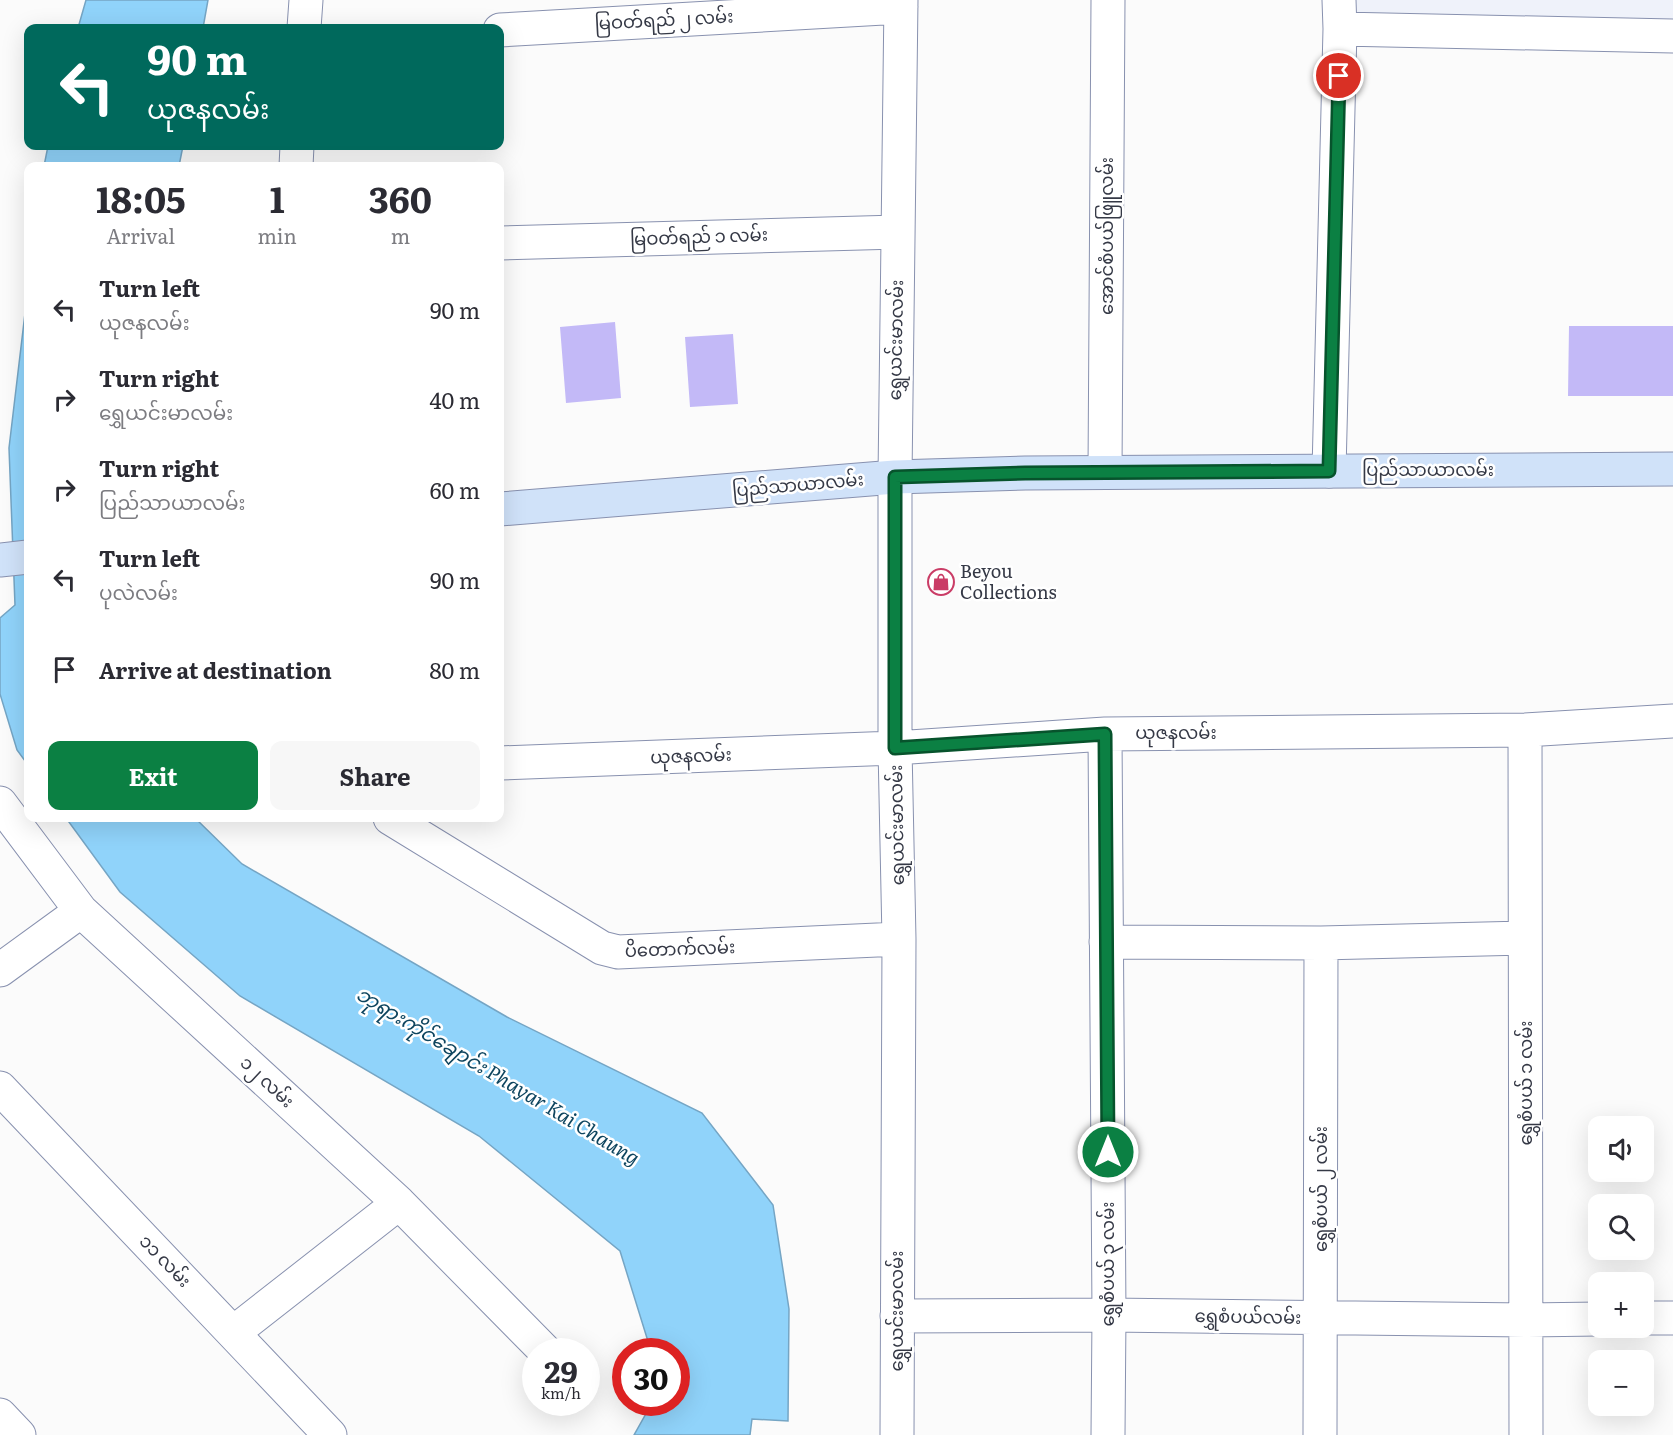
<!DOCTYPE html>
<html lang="en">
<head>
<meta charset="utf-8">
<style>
	body { margin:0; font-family:Literata,"Noto Sans Myanmar",serif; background:#f7f7f7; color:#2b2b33; height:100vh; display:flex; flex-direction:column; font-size:22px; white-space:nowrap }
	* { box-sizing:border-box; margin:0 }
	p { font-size:20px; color:#7c7c81 }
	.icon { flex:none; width:33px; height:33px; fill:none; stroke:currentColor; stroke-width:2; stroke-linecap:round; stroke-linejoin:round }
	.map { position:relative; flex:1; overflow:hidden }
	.sheet { position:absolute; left:24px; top:162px; width:480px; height:660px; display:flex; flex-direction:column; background:#fff; border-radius:12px; box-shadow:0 6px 24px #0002 }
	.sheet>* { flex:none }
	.guide { position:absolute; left:24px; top:24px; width:480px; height:126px; border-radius:12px; box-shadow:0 6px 24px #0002; background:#00695c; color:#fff; overflow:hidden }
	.tools { position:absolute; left:1588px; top:1116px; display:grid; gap:12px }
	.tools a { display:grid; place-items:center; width:66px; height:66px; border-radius:12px; background:#fff; box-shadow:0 6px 24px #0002; font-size:30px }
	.speed { position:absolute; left:522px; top:1338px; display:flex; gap:12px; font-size:30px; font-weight:700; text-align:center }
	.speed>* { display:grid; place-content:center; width:78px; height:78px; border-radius:50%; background:#fff; box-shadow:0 6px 24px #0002; line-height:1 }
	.speed small { font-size:15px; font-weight:400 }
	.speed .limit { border:9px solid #d22; background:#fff; color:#111 }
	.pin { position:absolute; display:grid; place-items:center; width:51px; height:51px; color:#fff; margin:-26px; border:3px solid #fff; border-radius:50%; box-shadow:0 2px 6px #0007 }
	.me { position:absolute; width:66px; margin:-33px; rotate:0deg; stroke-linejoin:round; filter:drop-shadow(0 0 4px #0008) }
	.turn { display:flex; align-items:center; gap:21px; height:126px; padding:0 24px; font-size:27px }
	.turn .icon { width:78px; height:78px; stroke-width:2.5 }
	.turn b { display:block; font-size:42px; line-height:51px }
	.eta { display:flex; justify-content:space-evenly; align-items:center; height:102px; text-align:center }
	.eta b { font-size:36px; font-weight:700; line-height:42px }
	.action { display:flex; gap:12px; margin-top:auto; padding:12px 24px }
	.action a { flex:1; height:69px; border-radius:12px; background:#0b8043; color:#fff; font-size:24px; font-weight:700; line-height:69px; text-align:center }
	.action a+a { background:#f7f7f7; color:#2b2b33 }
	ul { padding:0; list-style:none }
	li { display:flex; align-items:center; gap:18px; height:90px; padding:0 24px }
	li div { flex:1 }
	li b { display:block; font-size:22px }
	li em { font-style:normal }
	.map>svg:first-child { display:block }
</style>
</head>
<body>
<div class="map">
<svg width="1673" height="1435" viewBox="0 0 1673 1435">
	<rect width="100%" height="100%" fill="#fbfbfb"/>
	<!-- built -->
	<path fill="#eff2fa" d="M 1352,0 L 1673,0 L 1673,22 L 1353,13 Z"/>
	<!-- water -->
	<path fill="#90d3fa" stroke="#75a5c4" stroke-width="1.5" d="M 86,0 L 208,0 L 203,28 L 78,28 Z
		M 48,146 L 183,146 L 179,166 L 44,166 Z
		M 28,288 L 28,765 L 17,750 L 0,694 L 0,618 L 15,605 L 9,448 Z
		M 66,818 L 195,818 L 242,864 L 507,1017 L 702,1113 L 773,1205 L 789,1309 L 788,1421 L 752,1419 L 750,1435 L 634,1435 L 652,1403 L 676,1402 L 676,1352 L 651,1351 L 620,1251 L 479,1136 L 240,996 L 120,892 Z"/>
	<!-- building -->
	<path fill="#c3b9f7" d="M 615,322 L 621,398 L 566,403 L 560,327 Z
		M 1569,326 L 1673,326 L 1673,396 L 1568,396 Z
		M 733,334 L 738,404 L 690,407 L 685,337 Z"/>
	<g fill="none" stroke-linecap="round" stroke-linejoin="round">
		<defs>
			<path id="street" d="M 304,28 L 306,0
				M 1340,29 L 1673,36
				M 500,30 L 901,7
				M 296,166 L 297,146
				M 500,243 L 898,232
				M 1329,471 L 1340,29 L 1339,0
				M 1105,472 L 1108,0
				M 1525,730 L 1526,1435
				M 1105,734 L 1109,1315 L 1108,1435
				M 500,763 L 895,748 L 1105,734 L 1525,730 L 1673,721
				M 0,803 L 81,911 L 399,1203 L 546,1352
				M 390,818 L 602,948 L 618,952 L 899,939
				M 1106,942 L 1321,943 L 1525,938
				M 0,970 L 81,911
				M 0,1088 L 330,1435
				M 897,1316 L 1109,1315 L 1527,1320 L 1599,1319
				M 1644,1318 L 1673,1318
				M 233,1333 L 399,1203
				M 0,1415 L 19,1435
				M 897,1435 L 899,939 L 895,748 L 895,477 L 901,0
				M 1320,1435 L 1321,943"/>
			<path id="secondary" d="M 500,509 L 895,477 L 1025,473 L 1673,469
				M 0,560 L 28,557"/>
		</defs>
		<!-- street casing -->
		<use href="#street" stroke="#8891af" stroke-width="35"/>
		<!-- secondary casing -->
		<use href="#secondary" stroke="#8891af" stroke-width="35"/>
		<!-- street -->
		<use href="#street" stroke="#fff" stroke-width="33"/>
		<!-- secondary -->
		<use href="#secondary" stroke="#d0e2f9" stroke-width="33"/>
	</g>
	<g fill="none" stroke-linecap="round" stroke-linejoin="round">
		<defs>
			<path id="route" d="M 1108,1152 L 1105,734 L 895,748 L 895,477 L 1025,473 L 1329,471 L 1339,76"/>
		</defs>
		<!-- route casing -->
		<use href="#route" stroke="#07532c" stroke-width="15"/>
		<!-- route -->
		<use href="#route" stroke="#0b8043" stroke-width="10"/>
	</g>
	<!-- icons -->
	<defs>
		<symbol id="shop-ring" viewBox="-11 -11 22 22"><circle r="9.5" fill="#fff" stroke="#ca3c66" stroke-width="1.5"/><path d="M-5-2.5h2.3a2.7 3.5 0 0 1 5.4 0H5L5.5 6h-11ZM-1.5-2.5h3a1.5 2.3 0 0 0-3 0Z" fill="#ca3c66"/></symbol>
	</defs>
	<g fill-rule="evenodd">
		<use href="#shop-ring" x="926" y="567" width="30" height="30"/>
	</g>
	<g text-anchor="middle" stroke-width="5" stroke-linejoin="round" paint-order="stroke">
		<!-- street labels -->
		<g font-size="18" fill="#353946" stroke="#fff">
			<text transform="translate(664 20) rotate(-3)" y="6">မြဝတ်ရည် ၂ လမ်း</text>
			<text transform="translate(1107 236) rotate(-90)" y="6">အောင်စံပယ်ဖြူလမ်း</text>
			<text transform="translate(699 237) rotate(-2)" y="6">မြဝတ်ရည် ၁ လမ်း</text>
			<text transform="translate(896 340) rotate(-89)" y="6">ရွှေယင်းမာလမ်း</text>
			<text x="1428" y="476">ပြည်သာယာလမ်း</text>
			<text transform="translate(798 485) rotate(-5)" y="6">ပြည်သာယာလမ်း</text>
			<text x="1176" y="739">ယုဇနလမ်း</text>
			<text transform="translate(691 756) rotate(-2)" y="6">ယုဇနလမ်း</text>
			<text transform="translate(897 825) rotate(-91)" y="6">ရွှေယင်းမာလမ်း</text>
			<text transform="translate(680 949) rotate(-2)" y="6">ပိတောက်လမ်း</text>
			<text transform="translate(267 1082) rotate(43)" y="6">၁၂ လမ်း</text>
			<text transform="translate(1526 1083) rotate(-90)" y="6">ရွှေစံပယ် ၁ လမ်း</text>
			<text transform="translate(1321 1189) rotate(-90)" y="6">ရွှေစံပယ် ၂ လမ်း</text>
			<text transform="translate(165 1261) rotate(46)" y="6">၁၁ လမ်း</text>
			<text transform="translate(1108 1264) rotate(-90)" y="6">ရွှေစံပယ် ၃ လမ်း</text>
			<text transform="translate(897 1311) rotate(-90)" y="6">ရွှေယင်းမာလမ်း</text>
			<text transform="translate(1248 1317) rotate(1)" y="6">ရွှေစံပယ်လမ်း</text>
		</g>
		<!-- poi labels -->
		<g font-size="18" fill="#353946" stroke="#fff" text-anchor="start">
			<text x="960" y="578">Beyou<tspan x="960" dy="21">Collections</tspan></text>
		</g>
		<!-- water labels -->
		<g font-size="20" font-style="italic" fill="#0e455f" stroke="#fff">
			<text transform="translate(498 1076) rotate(31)" y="7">ဘုရားကိုင်ချောင်း Phayar Kai Chaung</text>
		</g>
	</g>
</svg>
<div class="tools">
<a><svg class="icon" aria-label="sound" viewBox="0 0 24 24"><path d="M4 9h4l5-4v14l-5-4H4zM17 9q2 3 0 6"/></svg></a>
<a><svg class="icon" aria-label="search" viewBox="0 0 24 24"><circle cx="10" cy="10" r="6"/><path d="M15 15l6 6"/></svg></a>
<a>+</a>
<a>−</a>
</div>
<div class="speed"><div>29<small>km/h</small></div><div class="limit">30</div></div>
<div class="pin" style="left:1339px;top:76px;background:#d93025"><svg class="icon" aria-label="arrive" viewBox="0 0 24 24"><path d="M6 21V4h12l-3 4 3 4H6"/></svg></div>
<svg class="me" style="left:1108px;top:1152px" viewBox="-20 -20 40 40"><circle r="17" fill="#0b8043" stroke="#fff" stroke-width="3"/><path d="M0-11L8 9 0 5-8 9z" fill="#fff"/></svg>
<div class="guide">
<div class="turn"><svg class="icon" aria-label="left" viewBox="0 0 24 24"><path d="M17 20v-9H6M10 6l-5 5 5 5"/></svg><div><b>90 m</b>ယုဇနလမ်း</div></div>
</div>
<section class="sheet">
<div class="eta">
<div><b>18:05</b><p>Arrival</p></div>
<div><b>1</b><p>min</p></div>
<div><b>360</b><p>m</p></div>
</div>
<ul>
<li><svg class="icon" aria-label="left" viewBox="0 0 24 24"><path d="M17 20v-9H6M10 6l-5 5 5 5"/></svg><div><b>Turn left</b><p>ယုဇနလမ်း</p></div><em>90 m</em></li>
<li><svg class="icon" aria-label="right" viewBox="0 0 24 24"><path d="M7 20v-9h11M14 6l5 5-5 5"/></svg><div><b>Turn right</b><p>ရွှေယင်းမာလမ်း</p></div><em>40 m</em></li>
<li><svg class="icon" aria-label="right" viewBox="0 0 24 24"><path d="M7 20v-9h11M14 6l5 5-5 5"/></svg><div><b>Turn right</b><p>ပြည်သာယာလမ်း</p></div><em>60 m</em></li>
<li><svg class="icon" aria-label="left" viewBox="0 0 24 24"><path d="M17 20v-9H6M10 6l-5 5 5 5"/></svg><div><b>Turn left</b><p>ပုလဲလမ်း</p></div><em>90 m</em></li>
<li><svg class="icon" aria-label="arrive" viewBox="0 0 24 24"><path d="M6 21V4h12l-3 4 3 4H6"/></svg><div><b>Arrive at destination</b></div><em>80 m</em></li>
</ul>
<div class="action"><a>Exit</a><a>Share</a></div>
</section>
</div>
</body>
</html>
